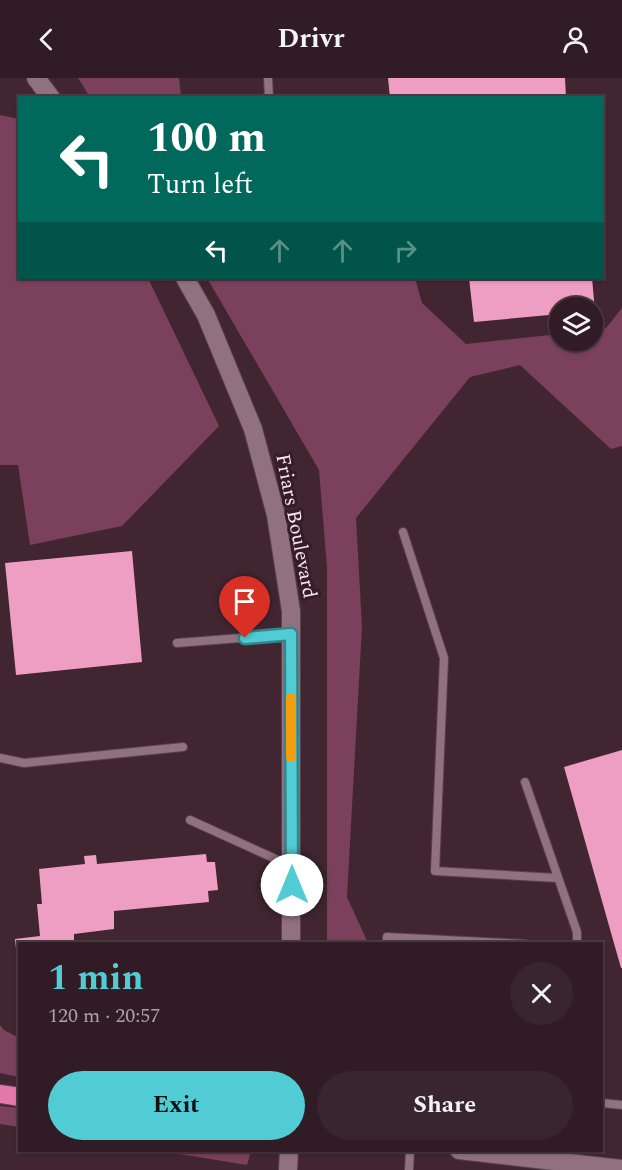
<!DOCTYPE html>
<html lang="en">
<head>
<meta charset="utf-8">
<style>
	body { margin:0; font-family:Spectral,serif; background:#39252e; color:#f1f3f6; height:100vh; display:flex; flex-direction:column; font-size:22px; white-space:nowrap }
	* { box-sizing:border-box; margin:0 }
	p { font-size:20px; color:#a8a1a7 }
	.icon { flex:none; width:33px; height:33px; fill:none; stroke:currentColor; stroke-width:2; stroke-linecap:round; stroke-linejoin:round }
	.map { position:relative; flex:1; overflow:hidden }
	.details { position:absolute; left:18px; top:864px; width:585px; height:210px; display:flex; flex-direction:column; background:#311c26; border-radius:0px; box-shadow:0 2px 4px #0004,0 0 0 2px #4c3a43 }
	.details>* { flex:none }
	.banner { position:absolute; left:18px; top:18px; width:586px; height:183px; border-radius:0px; box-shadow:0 2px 4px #0004,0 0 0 2px #4c3a43; background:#00695c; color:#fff; overflow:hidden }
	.controls { position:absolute; left:549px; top:219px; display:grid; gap:12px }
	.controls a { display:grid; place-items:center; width:54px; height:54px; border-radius:50%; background:#311c26; box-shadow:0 2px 4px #0004,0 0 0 2px #4c3a43; font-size:30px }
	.pin { position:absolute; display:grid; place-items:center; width:51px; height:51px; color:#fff; margin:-62px -26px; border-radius:50% 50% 50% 0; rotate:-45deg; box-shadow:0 0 6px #0007 }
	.pin .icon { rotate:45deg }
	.me { position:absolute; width:66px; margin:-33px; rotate:0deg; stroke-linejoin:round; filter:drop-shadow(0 0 4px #0008) }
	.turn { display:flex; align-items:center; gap:21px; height:126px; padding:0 30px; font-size:27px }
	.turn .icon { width:78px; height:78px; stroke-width:2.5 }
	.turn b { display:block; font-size:42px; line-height:51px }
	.lanes { display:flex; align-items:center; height:57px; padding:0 30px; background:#0003; justify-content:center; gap:30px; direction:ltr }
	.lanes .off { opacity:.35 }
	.round { display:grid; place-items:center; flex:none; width:63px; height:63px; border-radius:32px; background:#39252e }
	.headline { display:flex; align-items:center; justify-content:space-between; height:102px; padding:0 30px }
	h1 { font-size:36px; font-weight:700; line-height:45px; color:#51ccd4 }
	.cta { display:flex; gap:12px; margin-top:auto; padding:12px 30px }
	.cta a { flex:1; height:69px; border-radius:36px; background:#51ccd4; color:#111; font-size:24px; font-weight:700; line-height:69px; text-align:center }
	.cta a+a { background:#39252e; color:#f1f3f6 }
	header { display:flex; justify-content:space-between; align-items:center; height:78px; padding:0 30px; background:#311c26; font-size:27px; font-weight:700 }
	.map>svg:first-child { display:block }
</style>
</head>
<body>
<header><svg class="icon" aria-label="back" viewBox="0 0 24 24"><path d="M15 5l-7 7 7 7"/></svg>Drivr<svg class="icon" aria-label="person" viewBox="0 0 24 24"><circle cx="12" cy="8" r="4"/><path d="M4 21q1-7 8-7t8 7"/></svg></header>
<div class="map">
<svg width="622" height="1092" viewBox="0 0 622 1092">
	<rect width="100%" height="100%" fill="#412632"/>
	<!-- green -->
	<path fill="#7b405c" d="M 78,0 L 179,0 L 181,19 L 233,16 L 234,19 L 90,19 Z
		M 0,37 L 19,41 L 20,200 L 148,200 L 219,348 L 122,448 L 30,467 L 18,387 L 0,387 Z
		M 207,200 L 415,200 L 422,225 L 466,266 L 559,256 L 560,262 L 592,262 L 593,252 L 606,250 L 622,230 L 622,368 L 611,371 L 520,287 L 470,299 L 356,440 L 362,549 L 347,819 L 368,865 L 327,865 L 327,489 L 319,392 Z
		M 0,947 L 4,952 L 19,960 L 19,999 L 0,995 Z
		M 0,1028 L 19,1030 L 19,1049 L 0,1046 Z
		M 161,1073 L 251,1073 L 247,1087 Z"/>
	<!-- building -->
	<path fill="#ee9ec2" d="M 388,0 L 565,0 L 566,20 L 390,20 Z
		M 469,200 L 592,200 L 595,233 L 592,230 L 560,230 L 560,236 L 474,244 Z
		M 132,473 L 142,584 L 16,597 L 5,485 Z
		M 622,672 L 622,890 L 621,890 L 564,689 Z
		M 206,776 L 207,784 L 215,784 L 218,812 L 208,813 L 209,824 L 114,833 L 114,851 L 74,856 L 74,866 L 20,866 L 18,889 L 15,861 L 40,858 L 37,826 L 42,826 L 39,791 L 85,786 L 84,778 L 96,777 L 97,786 Z"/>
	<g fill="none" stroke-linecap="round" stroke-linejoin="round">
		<defs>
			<path id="service" d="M 268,0 L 269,20
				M 403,454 L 444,580 L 435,793 L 557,800
				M 177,565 L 291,556
				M 0,680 L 24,685 L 183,669
				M 525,704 L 577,854 L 577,866
				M 190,742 L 291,788
				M 387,866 L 387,859 L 525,866
				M 602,1025 L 622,1027
				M 409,1092 L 410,1072"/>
			<path id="secondary" d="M 36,0 L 51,20
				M 185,200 L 206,237 L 253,351 L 276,437 L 291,533 L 291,866
				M 459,1072 L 622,1091
				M 288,1092 L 289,1072"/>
			<path id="motorway" d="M 0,1016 L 20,1019"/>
		</defs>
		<!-- service casing -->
		<use href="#service" stroke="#58424d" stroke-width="10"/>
		<!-- secondary casing -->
		<use href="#secondary" stroke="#58424d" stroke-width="20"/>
		<!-- motorway casing -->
		<use href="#motorway" stroke="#58424d" stroke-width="20"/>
		<!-- service -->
		<use href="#service" stroke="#91717f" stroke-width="8"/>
		<!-- secondary -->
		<use href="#secondary" stroke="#91717f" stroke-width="18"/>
		<!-- motorway -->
		<use href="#motorway" stroke="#e577ac" stroke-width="18"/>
	</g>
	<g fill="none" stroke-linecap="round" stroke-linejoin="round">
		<defs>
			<path id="route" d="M 245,560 L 291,556 L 292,807"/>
		</defs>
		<!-- route casing -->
		<use href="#route" stroke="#35858a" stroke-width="15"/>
		<!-- route -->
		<use href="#route" stroke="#51ccd4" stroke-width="10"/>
		<!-- slow -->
		<path stroke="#f59e0b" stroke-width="10" d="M 291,620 L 291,679"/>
	</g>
	<g text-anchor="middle" stroke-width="6" stroke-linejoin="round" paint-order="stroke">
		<!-- street labels -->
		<g font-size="20" fill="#f8e6ed" stroke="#361c28">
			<text transform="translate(297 448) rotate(79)" y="7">Friars Boulevard</text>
		</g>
	</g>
</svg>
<div class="controls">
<a><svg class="icon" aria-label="layers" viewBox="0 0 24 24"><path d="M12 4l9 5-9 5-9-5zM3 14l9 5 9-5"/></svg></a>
</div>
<div class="pin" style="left:245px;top:560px;background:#d93025"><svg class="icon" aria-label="arrive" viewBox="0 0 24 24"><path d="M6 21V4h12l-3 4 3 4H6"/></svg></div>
<svg class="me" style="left:292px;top:807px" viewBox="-20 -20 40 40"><circle r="19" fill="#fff"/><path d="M0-13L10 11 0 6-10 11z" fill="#51ccd4"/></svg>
<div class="banner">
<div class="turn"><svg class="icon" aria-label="left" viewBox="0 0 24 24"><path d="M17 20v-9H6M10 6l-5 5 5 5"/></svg><div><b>100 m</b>Turn left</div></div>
<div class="lanes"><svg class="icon" aria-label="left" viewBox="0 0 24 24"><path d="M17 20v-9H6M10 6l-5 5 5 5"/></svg><svg class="icon off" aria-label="ahead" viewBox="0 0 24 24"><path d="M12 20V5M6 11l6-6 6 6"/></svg><svg class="icon off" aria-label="ahead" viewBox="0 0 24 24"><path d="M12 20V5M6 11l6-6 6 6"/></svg><svg class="icon off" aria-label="right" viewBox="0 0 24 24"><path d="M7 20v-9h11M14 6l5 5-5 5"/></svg></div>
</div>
<section class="details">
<div class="headline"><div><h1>1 min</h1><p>120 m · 20:57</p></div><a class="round"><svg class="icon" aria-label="close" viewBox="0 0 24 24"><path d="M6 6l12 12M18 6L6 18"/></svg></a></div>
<div class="cta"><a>Exit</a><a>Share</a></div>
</section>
</div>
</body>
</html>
